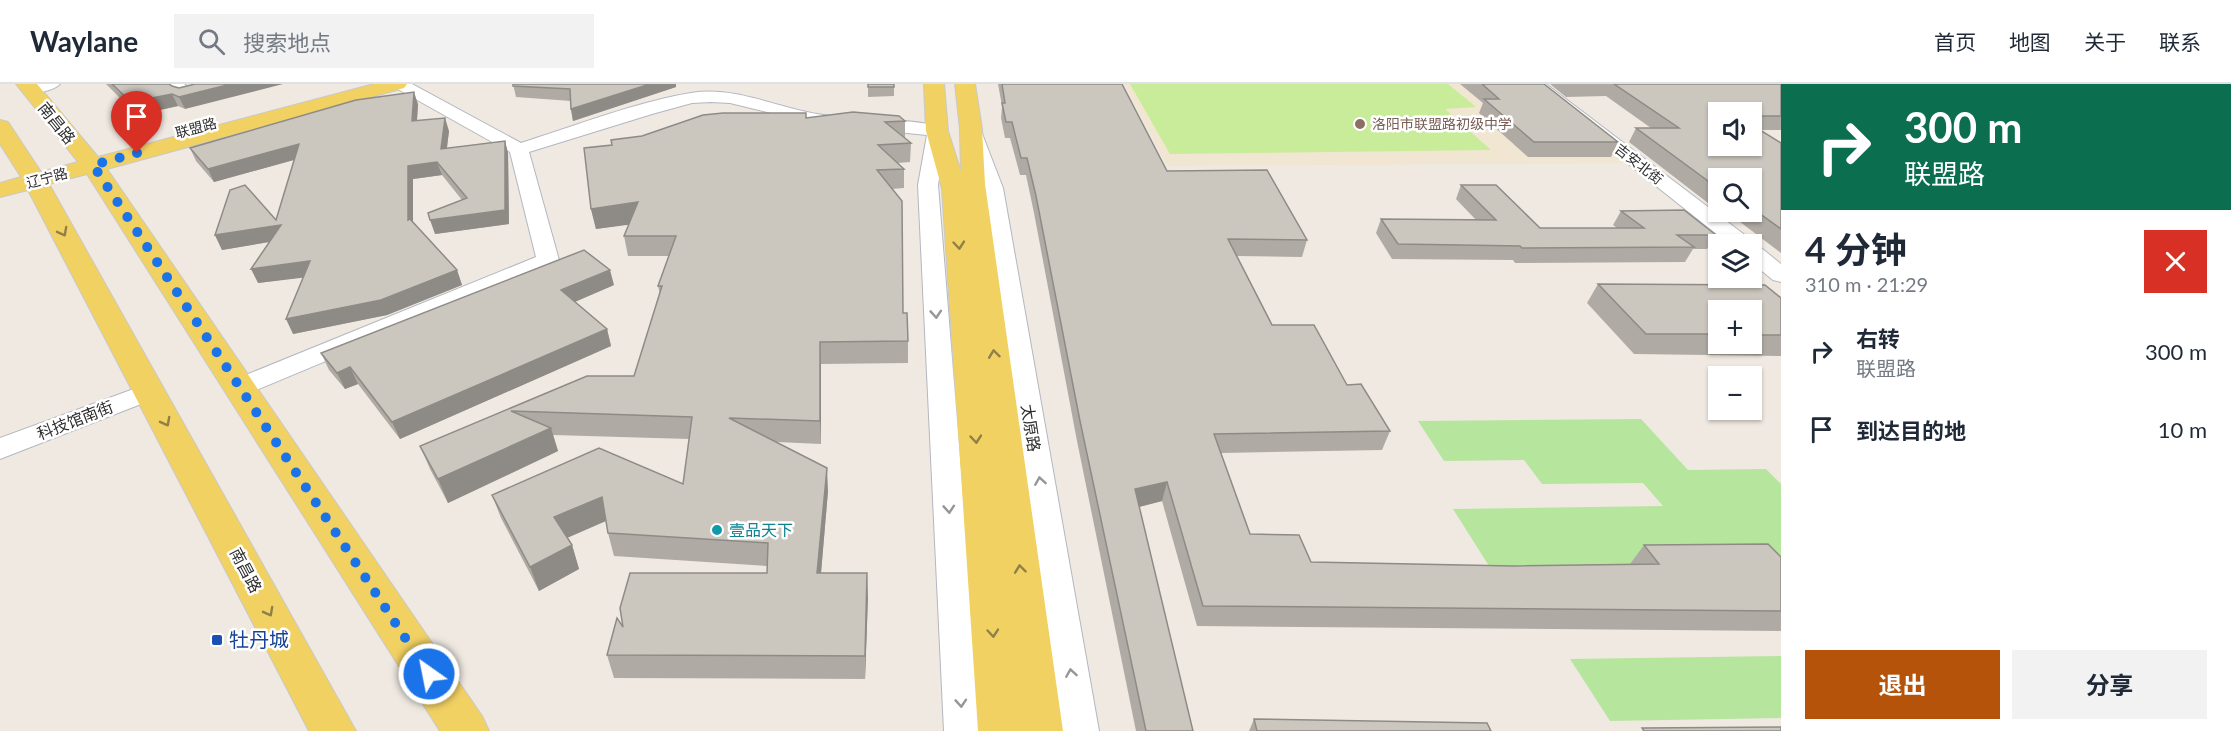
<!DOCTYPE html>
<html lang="zh">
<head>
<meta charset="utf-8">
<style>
	body { margin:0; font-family:Lato,"Noto Sans SC",sans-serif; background:#f2f2f3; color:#1f2937; height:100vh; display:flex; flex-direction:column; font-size:22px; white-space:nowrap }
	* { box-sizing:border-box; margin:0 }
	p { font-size:20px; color:#747a83 }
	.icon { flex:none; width:33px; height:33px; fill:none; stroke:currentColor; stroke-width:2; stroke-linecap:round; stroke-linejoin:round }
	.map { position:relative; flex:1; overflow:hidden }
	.panel { display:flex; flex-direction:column; background:#fff; width:450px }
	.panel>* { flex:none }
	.guide { background:#0b6e4f; color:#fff; overflow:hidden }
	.controls { position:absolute; left:1708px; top:18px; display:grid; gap:12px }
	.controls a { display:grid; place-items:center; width:54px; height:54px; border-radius:0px; background:#fff; box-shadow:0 2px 4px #0004; font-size:30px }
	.pin { position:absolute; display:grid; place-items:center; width:51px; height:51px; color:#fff; margin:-62px -26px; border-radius:50% 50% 50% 0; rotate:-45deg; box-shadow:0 0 6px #0007 }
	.pin .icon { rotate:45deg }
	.me { position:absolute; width:66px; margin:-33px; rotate:327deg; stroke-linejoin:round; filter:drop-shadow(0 0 4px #0008) }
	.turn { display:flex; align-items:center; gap:21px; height:126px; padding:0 24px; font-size:27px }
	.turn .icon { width:78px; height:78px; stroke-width:2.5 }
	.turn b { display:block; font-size:42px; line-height:51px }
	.round { display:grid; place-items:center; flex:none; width:63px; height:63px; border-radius:0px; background:#f2f2f3 }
	.head { display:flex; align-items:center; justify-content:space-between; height:102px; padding:0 24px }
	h1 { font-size:36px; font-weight:700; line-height:45px }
	.primary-button { display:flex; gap:12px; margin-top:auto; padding:12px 24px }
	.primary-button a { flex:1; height:69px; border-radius:0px; background:#b45309; color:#fff; font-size:24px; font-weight:700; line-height:69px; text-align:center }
	.primary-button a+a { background:#f2f2f3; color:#1f2937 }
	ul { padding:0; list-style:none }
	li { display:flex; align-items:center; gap:18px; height:78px; padding:0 24px }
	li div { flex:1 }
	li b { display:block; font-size:22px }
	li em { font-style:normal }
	header { display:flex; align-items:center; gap:36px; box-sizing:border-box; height:84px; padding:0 30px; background:#fff; border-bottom:2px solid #e0e1e3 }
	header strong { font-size:28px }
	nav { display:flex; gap:33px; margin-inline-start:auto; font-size:21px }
	.search { width:420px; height:54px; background:#f2f2f3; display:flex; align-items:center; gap:15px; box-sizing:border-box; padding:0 21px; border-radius:0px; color:#747a83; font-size:22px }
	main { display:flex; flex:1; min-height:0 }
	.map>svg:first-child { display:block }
</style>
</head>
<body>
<header>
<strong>Waylane</strong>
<div class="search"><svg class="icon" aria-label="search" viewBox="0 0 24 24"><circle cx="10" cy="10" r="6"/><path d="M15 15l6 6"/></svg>搜索地点</div>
<nav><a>首页</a><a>地图</a><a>关于</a><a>联系</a></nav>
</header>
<main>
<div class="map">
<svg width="1781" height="647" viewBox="0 0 1781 647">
	<rect width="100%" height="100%" fill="#efe9e1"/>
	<!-- education -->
	<path fill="#f0e6d1" d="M 1124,0 L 1524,0 L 1627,79 L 1167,82 Z"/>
	<!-- green -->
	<path fill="#b6e59e" d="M 1641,335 L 1688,386 L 1766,385 L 1781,400 L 1781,512 L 1501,501 L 1453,425 L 1663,422 L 1643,399 L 1542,400 L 1524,376 L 1444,377 L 1418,337 Z
		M 1781,572 L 1781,634 L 1610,637 L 1570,575 Z"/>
	<!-- pitch -->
	<path fill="#c9ec9a" d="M 1130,0 L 1448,0 L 1476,23 L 1445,25 L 1491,66 L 1170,70 Z"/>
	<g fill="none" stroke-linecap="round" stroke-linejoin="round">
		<defs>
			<path id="minor" d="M 29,0 L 60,0 C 53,7 33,11 23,8 L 21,5 L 23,2 Z
				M 166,0 L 184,0 L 188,3 L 201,0 L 228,0 L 226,3 L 185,14 L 179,13 Z
				M 392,0 L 412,0 L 521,59 C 575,42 636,18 691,9 C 734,2 775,23 817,30 C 858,37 902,33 943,43 L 946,47 L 938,101 L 982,647 L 944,647 L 918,101 L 927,51 L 816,40 L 730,19 L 711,18 L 692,19 L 652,30 L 529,68 L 559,176 L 556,181 L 249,309 L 240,311 L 231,309 L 227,303 L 231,297 L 536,173 L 510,68 L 394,3 Z
				M 1528,0 L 1546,0 L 1750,155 L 1753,160 L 1752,161 L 1729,160 Z
				M 972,42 L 978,43 L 981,47 L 1003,104 L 1099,647 L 1061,647 L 983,104 L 963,47 L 966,43 Z
				M 1752,161 L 1760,163 L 1781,180 L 1781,198 L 1773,196 L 1752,179 Z
				M 150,299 L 159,301 L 163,307 L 159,313 L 0,375 L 0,354 Z"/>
			<path id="major" d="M 16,0 L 37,0 L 98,73 L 374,0 L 407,0 L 404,4 L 107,85 L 482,632 L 489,647 L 440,647 L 87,90 L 49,100 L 356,647 L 309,647 L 28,106 L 0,113 L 0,99 L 21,93 L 0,60 L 0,36 L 8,38 L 41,88 L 78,78 Z
				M 924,0 L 944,0 L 948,47 L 961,88 L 960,45 L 955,0 L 975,0 L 982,45 L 985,100 L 1063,647 L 978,647 L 942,105 L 926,47 Z"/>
		</defs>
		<!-- minor casing -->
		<use href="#minor" stroke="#b4b7c1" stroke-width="2"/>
		<!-- major casing -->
		<use href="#major" stroke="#c9c9c9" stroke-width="2"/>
		<!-- minor -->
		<use href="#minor" fill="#fff" fill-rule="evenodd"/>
		<!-- major -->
		<use href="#major" fill="#f2d163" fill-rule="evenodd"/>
	</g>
	<!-- wall -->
	<path fill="#afaba4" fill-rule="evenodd" d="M 106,0 L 169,0 L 172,2 L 179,4 L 185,25 L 178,22 L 137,31 Z
		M 513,0 L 676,0 L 676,3 L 573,37 L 571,25 L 571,17 L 516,13 Z
		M 868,0 L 894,0 L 894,12 L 868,13 Z
		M 998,0 L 1122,0 L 1167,87 L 1307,156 L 1302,173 L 1237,172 L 1272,241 L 1347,301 L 1390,347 L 1382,366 L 1221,369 L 1250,450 L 1311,478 L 1513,482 L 1630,480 L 1644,461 L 1781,473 L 1781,547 L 1197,542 L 1162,417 L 1139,423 L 1193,647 L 1136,647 L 1077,357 L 1034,129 L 1026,91 L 1020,91 L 1010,54 L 1005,54 L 1001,34 L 1002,22 Z
		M 1460,0 L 1546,0 L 1545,1 L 1618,58 L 1611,73 L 1528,73 L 1479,29 L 1483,19 Z
		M 1550,0 L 1781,0 L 1781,46 L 1761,46 L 1781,59 L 1781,169 L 1727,128 L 1752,128 L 1752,94 L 1719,94 L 1719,126 L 1717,126 L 1629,58 L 1636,44 L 1651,44 L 1606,12 L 1566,13 ZM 1719,28 L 1752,28 L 1752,62 Z
		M 418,20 L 417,37 L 449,47 L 447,64 L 505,57 L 508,69 L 509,140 L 435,150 L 462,116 L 442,91 L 413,95 L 413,139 L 457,186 L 462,201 L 387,231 L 293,250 L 303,193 L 258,199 L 269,158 L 222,166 L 215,151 L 276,136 L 294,76 L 214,98 L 196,77 L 190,64 Z
		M 806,34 L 905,37 L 905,55 L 911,59 L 910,78 L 898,79 L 904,85 L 904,104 L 892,105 L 903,229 L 908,257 L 908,279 L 821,280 L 821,360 L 777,358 L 828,407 L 821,489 L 868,513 L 865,595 L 614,594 L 607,571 L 623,543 L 767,489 L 767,482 L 614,472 L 608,449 L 606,437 L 567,454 L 572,461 L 579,485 L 539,507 L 501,434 L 492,411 L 683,400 L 689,355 L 553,351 L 558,367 L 448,419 L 430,385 L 420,362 L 587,292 L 634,292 L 660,210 L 658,202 L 669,172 L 628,172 L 624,152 L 629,140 L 596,145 L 591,125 Z
		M 1461,101 L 1540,144 L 1617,144 L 1613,141 L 1621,127 L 1716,151 L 1707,165 L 1693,165 L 1685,178 L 1515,179 L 1513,176 L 1392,175 L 1376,149 L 1381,135 L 1476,136 L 1456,115 Z
		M 1598,200 L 1781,214 L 1781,272 L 1634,270 L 1587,219 ZM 1719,226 L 1752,226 L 1752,260 L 1719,260 Z
		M 614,201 L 575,218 L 607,245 L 611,262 L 400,355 L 358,300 L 345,305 L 329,286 L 321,269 Z
		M 1254,635 L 1491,647 L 1249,647 Z"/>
	<!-- shaded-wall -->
	<path fill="#8e8b86" d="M 231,0 L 283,0 L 185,25 L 179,13 Z
		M 650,0 L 676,0 L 676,3 L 573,37 L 571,25 Z
		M 414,8 L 418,20 L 416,50 L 412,37 Z
		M 172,10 L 178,22 L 137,31 L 131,18 Z
		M 445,34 L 449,47 L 445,78 L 441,65 Z
		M 505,57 L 508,69 L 509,140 L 435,150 L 430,136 L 505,126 Z
		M 299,60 L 304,73 L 214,98 L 208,85 Z
		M 437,78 L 442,91 L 413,95 L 413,150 L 408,136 L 408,82 Z
		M 638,118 L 642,139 L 596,145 L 591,125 Z
		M 281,141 L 287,155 L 222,166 L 215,151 Z
		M 310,177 L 317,192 L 258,199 L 251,185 Z
		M 457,186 L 462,201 L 387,231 L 293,250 L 286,235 Z
		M 610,186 L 614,201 L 565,222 L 561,206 Z
		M 607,245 L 611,262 L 400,355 L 392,338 Z
		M 820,258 L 821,280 L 821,360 L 820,337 Z
		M 350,283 L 358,300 L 345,305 L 337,289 Z
		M 551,344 L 558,367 L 448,419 L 438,395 Z
		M 827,384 L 828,407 L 819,512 L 817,489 Z
		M 1167,398 L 1162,417 L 1131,425 L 1135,405 Z
		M 602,413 L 608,436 L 562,456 L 554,433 Z
		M 572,461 L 579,485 L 539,507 L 530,483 Z
		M 867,489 L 868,513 L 865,595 L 865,572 Z"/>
	<!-- building -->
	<path fill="#cbc7bf" stroke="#8e8b86" stroke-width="1.5" d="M 112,0 L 169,0 L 172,2 L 179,4 L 195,0 L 231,0 L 179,13 L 172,10 L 131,18 Z
		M 513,0 L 650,0 L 571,25 L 570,5 L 513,2 Z
		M 868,0 L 894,0 L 894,3 L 868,3 Z
		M 1002,0 L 1122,0 L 1167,87 L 1267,86 L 1307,156 L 1228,155 L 1272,241 L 1314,241 L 1347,301 L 1361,300 L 1390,347 L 1214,350 L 1250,450 L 1299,451 L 1311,478 L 1513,482 L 1659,480 L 1644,461 L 1768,460 L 1781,473 L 1781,527 L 1203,522 L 1167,398 L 1135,405 L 1193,647 L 1146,647 L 1080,337 L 1036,112 L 1027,74 L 1021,74 L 1012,38 L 1006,38 L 1002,19 L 1005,19 Z
		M 1482,0 L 1544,0 L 1618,58 L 1534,58 L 1484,15 L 1499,15 Z
		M 1614,0 L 1781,0 L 1781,32 L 1752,32 L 1752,28 L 1719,28 L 1719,62 L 1752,62 L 1752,41 L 1781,59 L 1781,145 L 1752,124 L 1752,94 L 1719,94 L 1719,105 L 1636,44 L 1679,44 Z
		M 414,8 L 412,37 L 445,34 L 441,65 L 505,57 L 505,126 L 430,136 L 428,129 L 467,114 L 437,78 L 408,82 L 408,136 L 410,135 L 457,186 L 381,216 L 286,235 L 310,177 L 251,185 L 281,141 L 215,151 L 230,106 L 245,101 L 276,136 L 299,60 L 208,85 L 190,64 L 356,16 Z
		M 853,28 L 899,32 L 905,37 L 885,38 L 911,59 L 878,61 L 904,85 L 877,86 L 902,117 L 903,229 L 907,229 L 908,257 L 820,258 L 820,337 L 729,334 L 827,384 L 817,489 L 867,489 L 865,572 L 607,571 L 617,534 L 623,543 L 620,524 L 630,489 L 767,489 L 768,459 L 608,449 L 602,413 L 554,433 L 572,461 L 530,483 L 492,411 L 599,364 L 683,400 L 692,333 L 511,327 L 551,344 L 438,395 L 420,362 L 587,292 L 634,292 L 662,202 L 658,202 L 676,152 L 624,152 L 638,118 L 591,125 L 584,64 L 612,61 L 611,56 L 642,52 L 703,31 L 723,29 L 806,29 L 806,34 Z
		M 1461,101 L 1496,101 L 1540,144 L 1644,144 L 1621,127 L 1684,126 L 1716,151 L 1677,151 L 1694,163 L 1522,164 L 1520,162 L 1398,160 L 1381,135 L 1496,136 Z
		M 584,166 L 610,186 L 561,206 L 607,245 L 392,338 L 350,283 L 337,289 L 321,269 Z
		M 1598,200 L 1765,201 L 1781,214 L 1781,251 L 1752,251 L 1752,226 L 1719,226 L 1719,250 L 1646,250 Z
		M 1254,635 L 1487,639 L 1491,647 L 1257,647 Z
		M 1781,643 L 1781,647 L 1644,647 L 1642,644 Z"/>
	<!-- one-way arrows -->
	<defs><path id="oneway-chevron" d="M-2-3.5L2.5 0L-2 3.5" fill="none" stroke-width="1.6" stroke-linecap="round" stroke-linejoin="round" transform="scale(1.5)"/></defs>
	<g stroke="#908048">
		<use href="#oneway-chevron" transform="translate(63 148) rotate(62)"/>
		<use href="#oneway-chevron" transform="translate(959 161) rotate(85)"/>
		<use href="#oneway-chevron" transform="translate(994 270) rotate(-97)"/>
		<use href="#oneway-chevron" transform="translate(166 338) rotate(62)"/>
		<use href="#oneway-chevron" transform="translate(976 355) rotate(85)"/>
		<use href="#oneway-chevron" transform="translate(1020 485) rotate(-97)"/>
		<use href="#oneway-chevron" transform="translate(269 528) rotate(62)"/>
		<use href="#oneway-chevron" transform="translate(993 549) rotate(85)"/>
	</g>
	<g stroke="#969696">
		<use href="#oneway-chevron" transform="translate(936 230) rotate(86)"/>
		<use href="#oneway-chevron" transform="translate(1040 397) rotate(-99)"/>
		<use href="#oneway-chevron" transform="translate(949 425) rotate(86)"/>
		<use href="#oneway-chevron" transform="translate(1071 589) rotate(-99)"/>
		<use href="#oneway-chevron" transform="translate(961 619) rotate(86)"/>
	</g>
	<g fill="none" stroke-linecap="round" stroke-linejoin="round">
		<!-- route -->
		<path stroke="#1a73e8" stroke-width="10" stroke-dasharray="0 18" d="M 137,69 L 93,81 L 429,590"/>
	</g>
	<!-- markers -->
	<circle fill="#8d6e63" stroke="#fff" stroke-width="2" cx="1360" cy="40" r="6"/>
	<circle fill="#0f9aa8" stroke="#fff" stroke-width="2" cx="717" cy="446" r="6"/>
	<rect fill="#1a4fb4" stroke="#fff" stroke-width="2" x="211" y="550" width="12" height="12" rx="3"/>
	<g text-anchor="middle" stroke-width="5" stroke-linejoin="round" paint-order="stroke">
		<!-- far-education labels -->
		<g font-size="14" fill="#785e54" stroke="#fff" text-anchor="start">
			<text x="1372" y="45">洛阳市联盟路初级中学</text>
		</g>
		<!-- far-street labels -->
		<g font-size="14" fill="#2e2e2e" stroke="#fff">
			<text transform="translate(196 44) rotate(-15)" y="5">联盟路</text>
			<text transform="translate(1639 80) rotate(38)" y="5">吉安北街</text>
			<text transform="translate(47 94) rotate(-15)" y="5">辽宁路</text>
		</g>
		<!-- street labels -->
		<g font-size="16" fill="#2e2e2e" stroke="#fff">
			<text transform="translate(57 39) rotate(51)" y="6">南昌路</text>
			<text transform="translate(75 336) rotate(-21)" y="6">科技馆南街</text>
			<text transform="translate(1031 344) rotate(81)" y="6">太原路</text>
			<text transform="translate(246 486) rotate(62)" y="6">南昌路</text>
		</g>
		<!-- culture labels -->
		<g font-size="16" fill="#0d838f" stroke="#fff" text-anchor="start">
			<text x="729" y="452">壹品天下</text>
		</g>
		<!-- near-transit labels -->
		<g font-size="20" fill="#164399" stroke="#fff" text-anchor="start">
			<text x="229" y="563">牡丹城</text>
		</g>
	</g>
</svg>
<div class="controls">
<a><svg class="icon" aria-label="sound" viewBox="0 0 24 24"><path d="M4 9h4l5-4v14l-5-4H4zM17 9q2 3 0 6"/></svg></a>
<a><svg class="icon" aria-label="search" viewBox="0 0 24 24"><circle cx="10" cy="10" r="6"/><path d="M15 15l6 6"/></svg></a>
<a><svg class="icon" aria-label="layers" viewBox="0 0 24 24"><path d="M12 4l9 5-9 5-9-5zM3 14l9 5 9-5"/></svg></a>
<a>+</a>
<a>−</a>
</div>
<div class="pin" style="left:137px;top:69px;background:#d93025"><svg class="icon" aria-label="arrive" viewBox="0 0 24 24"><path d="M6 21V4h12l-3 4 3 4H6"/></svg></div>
<svg class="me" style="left:429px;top:590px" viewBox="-20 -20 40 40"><circle r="17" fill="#1a73e8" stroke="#fff" stroke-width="3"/><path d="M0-11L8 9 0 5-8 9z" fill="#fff"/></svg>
</div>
<section class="panel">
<div class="guide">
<div class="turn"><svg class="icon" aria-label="right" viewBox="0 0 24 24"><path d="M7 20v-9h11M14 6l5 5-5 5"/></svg><div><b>300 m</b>联盟路</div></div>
</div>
<div class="head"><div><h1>4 分钟</h1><p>310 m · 21:29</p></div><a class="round" style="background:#d93025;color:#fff"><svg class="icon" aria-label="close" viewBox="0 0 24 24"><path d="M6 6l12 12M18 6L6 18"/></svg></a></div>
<ul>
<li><svg class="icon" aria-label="right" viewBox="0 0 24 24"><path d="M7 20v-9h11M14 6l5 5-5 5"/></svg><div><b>右转</b><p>联盟路</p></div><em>300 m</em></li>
<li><svg class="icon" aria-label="arrive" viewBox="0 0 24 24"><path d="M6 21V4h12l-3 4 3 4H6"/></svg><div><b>到达目的地</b></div><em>10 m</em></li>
</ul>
<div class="primary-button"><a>退出</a><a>分享</a></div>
</section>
</main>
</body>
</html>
